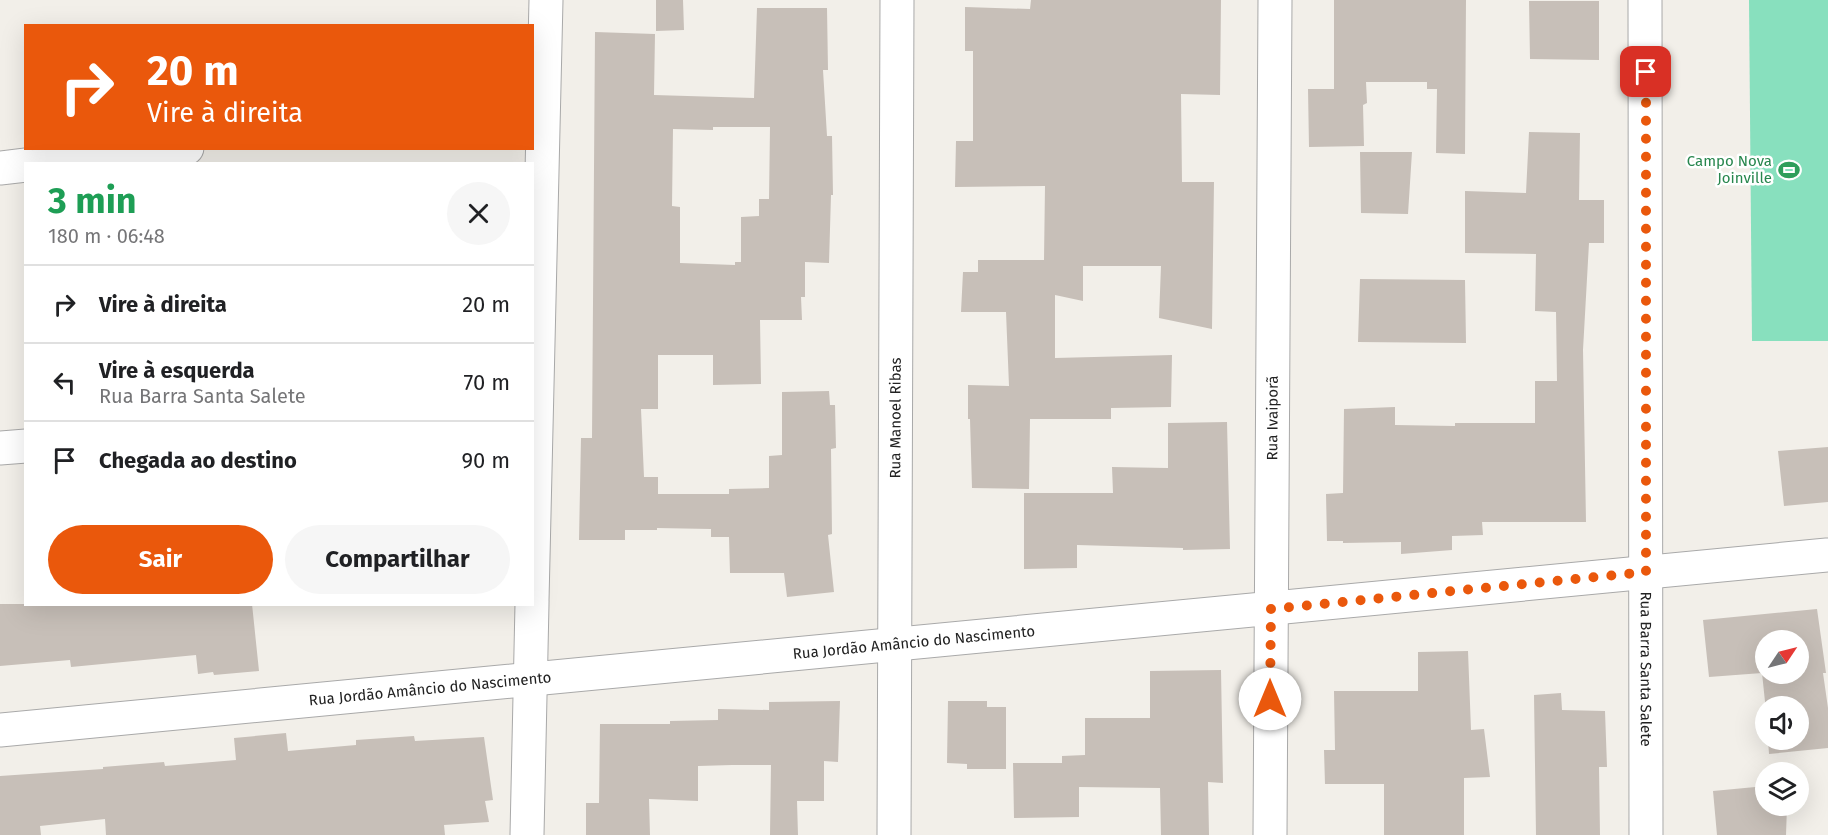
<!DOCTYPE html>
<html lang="pt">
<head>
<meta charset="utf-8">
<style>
	body { margin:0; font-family:"Fira Sans",sans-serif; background:#f6f6f6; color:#202124; height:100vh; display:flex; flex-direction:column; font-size:22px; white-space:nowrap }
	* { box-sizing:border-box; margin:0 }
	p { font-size:20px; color:#757577 }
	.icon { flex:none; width:33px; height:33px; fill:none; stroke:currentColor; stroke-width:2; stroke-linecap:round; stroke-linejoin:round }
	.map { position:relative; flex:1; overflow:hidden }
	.drawer { position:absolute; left:24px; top:162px; width:510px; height:444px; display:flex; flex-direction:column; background:#fff; border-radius:0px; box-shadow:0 6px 24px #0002 }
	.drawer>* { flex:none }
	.banner { position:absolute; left:24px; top:24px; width:510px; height:126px; border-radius:0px; box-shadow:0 6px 24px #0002; background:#ea580c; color:#fff; overflow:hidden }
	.needle { width:39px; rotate:55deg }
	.tools { position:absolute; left:1755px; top:630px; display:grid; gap:12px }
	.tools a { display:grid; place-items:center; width:54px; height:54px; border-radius:50%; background:#fff; box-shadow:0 6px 24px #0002; font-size:30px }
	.pin { position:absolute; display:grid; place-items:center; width:51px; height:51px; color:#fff; margin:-26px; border-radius:12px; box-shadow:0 3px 9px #0006 }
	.me { position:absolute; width:66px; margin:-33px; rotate:0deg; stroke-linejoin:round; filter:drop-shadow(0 0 4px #0008) }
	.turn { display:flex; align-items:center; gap:21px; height:126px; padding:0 24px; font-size:27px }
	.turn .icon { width:78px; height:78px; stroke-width:2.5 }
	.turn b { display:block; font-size:42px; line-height:51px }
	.round { display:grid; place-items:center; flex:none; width:63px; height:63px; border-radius:32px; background:#f6f6f6 }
	.head { display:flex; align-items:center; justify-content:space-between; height:102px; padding:0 24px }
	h1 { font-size:36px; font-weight:700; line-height:45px; color:#1e9e55 }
	.primary-button { display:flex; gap:12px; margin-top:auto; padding:12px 24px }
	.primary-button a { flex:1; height:69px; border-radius:36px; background:#ea580c; color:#fff; font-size:24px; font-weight:700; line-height:69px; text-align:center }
	.primary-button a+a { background:#f6f6f6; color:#202124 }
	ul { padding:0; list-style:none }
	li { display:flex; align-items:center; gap:18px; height:78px; padding:0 24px; border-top:2px solid #e0e0e0 }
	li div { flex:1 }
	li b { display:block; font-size:22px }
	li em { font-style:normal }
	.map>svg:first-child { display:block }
</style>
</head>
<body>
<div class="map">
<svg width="1828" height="835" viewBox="0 0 1828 835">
	<rect width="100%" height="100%" fill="#f2efe9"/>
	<!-- pitch -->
	<path fill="#88e0be" d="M 1749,0 L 1828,0 L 1828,341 L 1752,341 Z"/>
	<!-- building -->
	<path fill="#c7bfb8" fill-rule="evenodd" d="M 656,0 L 683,0 L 684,30 L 656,31 Z
		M 1031,0 L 1221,0 L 1220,95 L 1181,94 L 1182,182 L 1214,182 L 1212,329 L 1159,318 L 1161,266 L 1083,266 L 1083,301 L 1055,295 L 1055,358 L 1172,355 L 1171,407 L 1111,408 L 1111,419 L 1030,419 L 1029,489 L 972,488 L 970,419 L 968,419 L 968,385 L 1009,386 L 1006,312 L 961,312 L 963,272 L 978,272 L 978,260 L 1044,260 L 1045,186 L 955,187 L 956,141 L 973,141 L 973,51 L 965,51 L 965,7 L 1030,9 Z
		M 1334,0 L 1466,0 L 1465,154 L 1436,153 L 1437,89 L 1427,89 L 1427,82 L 1366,82 L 1367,103 L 1363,105 L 1364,146 L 1309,147 L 1308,89 L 1334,89 Z
		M 1529,1 L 1599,1 L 1599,60 L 1530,59 Z
		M 757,8 L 827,8 L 828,70 L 823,70 L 827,136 L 832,136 L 833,195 L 831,195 L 829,263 L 805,262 L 805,297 L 801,297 L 802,320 L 760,320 L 761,384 L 713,385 L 713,355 L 658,355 L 658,409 L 641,409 L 644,477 L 658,477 L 658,494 L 729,494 L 729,489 L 769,488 L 769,456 L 782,455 L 782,392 L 829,391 L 830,405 L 835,405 L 836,448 L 831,449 L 832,534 L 828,535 L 834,592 L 787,597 L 784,573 L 730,573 L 729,537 L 711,537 L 711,529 L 657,528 L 657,530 L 625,530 L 625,540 L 579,540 L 581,438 L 592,438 L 595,32 L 655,34 L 654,95 L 754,98 ZM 713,127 L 770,127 L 769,199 L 759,199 L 759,216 L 741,217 L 741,262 L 735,262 L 735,265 L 680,263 L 680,207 L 672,206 L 673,129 L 713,130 Z
		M 1529,132 L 1580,133 L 1579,200 L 1604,200 L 1604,243 L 1589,243 L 1583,350 L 1586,522 L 1482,522 L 1483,535 L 1452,536 L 1452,550 L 1401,554 L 1401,542 L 1343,543 L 1343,541 L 1327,541 L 1326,494 L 1343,493 L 1344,409 L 1395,407 L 1395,425 L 1455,426 L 1455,423 L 1535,423 L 1535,381 L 1557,381 L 1556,312 L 1535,311 L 1536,254 L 1465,253 L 1465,191 L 1526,193 Z
		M 1360,152 L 1412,152 L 1408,214 L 1361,213 Z
		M 1360,279 L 1465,280 L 1466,343 L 1358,342 Z
		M 1227,422 L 1230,549 L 1183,550 L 1183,548 L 1077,545 L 1077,568 L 1024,569 L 1024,493 L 1113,493 L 1112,467 L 1168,468 L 1168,423 Z
		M 1828,447 L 1828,502 L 1784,506 L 1778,451 Z
		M 0,604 L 252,604 L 259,671 L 214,675 L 213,672 L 198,674 L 196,655 L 71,667 L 70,660 L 0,666 Z
		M 1817,609 L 1826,673 L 1823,673 L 1828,708 L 1828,748 L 1769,754 L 1768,740 L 1798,740 L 1798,706 L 1766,706 L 1766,711 L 1762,673 L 1709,677 L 1703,620 ZM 1766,640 L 1798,640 L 1798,674 L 1766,674 Z
		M 1468,651 L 1471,730 L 1484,729 L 1490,777 L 1464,778 L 1464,835 L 1384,835 L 1384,784 L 1325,784 L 1324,750 L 1335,750 L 1334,691 L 1418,691 L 1418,652 Z
		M 1221,670 L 1223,783 L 1208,782 L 1209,835 L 1161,835 L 1160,788 L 1079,787 L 1079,817 L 1014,818 L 1013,763 L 1062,763 L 1062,756 L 1085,755 L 1085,718 L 1150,718 L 1150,671 Z
		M 1561,693 L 1562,710 L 1605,711 L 1607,767 L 1599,767 L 1600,835 L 1536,835 L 1534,695 Z
		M 840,701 L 838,762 L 824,761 L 824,801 L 797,801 L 798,835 L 770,835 L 771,765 L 732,765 L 698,766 L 698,801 L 649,799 L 650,835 L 586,835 L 586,803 L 599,803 L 600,724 L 670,724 L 670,721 L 718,720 L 718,709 L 769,710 L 769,702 Z
		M 948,701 L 987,701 L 987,707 L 1006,707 L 1006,769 L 967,769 L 967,764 L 947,763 Z
		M 286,733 L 288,751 L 356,745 L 356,740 L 414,736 L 415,741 L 484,737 L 493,800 L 485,801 L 489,822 L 444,825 L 445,835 L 106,835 L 105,819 L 40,826 L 41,835 L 0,835 L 0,776 L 103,769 L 103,767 L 164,762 L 165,766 L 236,760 L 234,738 Z
		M 1766,786 L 1766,806 L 1787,806 L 1786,835 L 1717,835 L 1713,791 Z"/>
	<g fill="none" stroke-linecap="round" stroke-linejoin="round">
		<defs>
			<g id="minor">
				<path id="s1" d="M 1645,0 L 1646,835"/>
				<path d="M 42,164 L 187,148"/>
				<path d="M 0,168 L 26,165"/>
				<path d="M 0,448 L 26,446"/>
				<path d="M 532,600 L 546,0"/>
				<path id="s2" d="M 0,730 L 1827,555"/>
				<path d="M 527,835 L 532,604"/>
				<path id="s3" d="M 894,835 L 897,0"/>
				<path id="s4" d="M 1270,835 L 1275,0"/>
			</g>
		</defs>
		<!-- minor casing -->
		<use href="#minor" stroke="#a9a9a9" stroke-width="35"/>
		<!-- minor -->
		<use href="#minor" stroke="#fff" stroke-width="33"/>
	</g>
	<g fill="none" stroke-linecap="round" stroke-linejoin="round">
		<!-- route -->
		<path stroke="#ea580c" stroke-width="10" stroke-dasharray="0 18" d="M 1270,699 L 1271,609 L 1646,572 L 1646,72"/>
	</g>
	<!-- icons -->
	<defs>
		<symbol id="stadium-bare" viewBox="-9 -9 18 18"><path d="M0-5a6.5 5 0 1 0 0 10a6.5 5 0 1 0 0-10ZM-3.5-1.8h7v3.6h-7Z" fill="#2e9e5b" stroke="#fff" stroke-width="2.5" paint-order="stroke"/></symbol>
	</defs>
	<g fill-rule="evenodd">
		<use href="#stadium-bare" x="1774" y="155" width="30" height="30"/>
	</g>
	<g text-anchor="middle" stroke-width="5" stroke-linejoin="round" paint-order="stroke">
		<!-- leisure labels -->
		<g font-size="15" fill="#27864d" stroke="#fff" text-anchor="end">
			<text x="1772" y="166">Campo Nova<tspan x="1772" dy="17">Joinville</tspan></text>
		</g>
		<!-- street labels -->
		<g font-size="15" fill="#222" stroke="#fff">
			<text dy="5" stroke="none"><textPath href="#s3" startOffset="417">Rua Manoel Ribas</textPath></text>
			<text dy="5" stroke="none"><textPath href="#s4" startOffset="417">Rua Ivaiporã</textPath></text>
			<text dy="5" stroke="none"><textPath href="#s2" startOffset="918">Rua Jordão Amâncio do Nascimento</textPath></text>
			<text dy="5" stroke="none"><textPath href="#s1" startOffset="669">Rua Barra Santa Salete</textPath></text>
			<text dy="5" stroke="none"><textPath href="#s2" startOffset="432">Rua Jordão Amâncio do Nascimento</textPath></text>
		</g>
	</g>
</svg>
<div class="tools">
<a><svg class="needle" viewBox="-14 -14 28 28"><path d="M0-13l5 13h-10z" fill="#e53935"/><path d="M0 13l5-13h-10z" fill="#757577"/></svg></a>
<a><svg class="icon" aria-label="sound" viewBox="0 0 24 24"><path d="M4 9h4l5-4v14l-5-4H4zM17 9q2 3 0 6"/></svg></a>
<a><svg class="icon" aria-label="layers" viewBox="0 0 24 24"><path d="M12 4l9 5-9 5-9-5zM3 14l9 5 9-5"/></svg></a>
</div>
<div class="pin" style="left:1646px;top:72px;background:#d93025"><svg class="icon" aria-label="arrive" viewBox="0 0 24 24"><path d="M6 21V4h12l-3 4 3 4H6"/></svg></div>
<svg class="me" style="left:1270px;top:699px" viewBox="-20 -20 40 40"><circle r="19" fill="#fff"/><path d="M0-13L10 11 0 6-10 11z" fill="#ea580c"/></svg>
<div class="banner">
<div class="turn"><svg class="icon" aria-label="right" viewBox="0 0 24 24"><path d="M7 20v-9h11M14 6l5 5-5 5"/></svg><div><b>20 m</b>Vire à direita</div></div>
</div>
<section class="drawer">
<div class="head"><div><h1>3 min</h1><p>180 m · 06:48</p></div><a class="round"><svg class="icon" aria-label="close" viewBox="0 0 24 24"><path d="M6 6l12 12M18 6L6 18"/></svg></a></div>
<ul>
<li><svg class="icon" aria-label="right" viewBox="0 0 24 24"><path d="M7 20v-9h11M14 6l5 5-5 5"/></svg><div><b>Vire à direita</b></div><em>20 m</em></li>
<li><svg class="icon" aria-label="left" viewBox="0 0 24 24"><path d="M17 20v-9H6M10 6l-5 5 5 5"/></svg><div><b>Vire à esquerda</b><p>Rua Barra Santa Salete</p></div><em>70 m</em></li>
<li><svg class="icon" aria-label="arrive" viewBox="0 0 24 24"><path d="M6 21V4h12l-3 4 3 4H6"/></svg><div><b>Chegada ao destino</b></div><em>90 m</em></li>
</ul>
<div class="primary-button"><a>Sair</a><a>Compartilhar</a></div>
</section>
</div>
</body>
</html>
